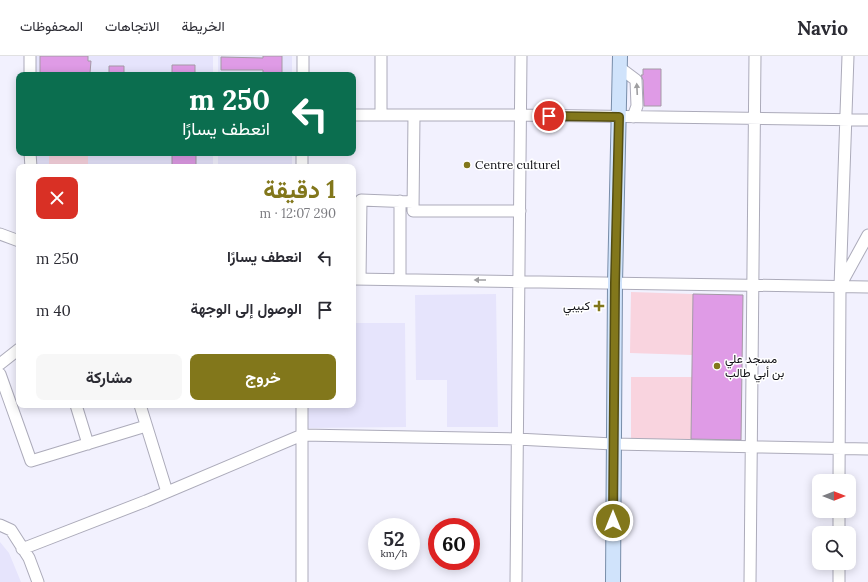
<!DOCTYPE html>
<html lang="ar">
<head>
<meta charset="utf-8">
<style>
	body { margin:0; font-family:Lora,Vazirmatn,serif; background:#f7f7f7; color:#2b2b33; direction:rtl; height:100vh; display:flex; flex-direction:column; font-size:15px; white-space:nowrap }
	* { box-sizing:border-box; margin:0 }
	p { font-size:13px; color:#7c7c81 }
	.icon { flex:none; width:22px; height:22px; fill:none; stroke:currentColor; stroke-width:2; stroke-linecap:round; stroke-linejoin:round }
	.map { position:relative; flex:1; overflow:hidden; direction:ltr }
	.panel { position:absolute; left:16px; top:108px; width:340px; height:244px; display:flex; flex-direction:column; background:#fff; border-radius:8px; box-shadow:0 2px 10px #0003; direction:rtl }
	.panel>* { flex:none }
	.top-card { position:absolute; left:16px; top:16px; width:340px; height:84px; border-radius:8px; box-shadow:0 2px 10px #0003; direction:rtl; background:#0b6e4f; color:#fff; overflow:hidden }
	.needle { width:26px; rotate:90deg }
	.controls { position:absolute; left:812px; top:418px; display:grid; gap:8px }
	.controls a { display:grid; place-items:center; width:44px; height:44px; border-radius:8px; background:#fff; box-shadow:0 2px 10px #0003; font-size:20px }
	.speed { position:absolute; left:368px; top:462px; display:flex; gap:8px; font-size:20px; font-weight:700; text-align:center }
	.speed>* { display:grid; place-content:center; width:52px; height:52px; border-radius:50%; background:#fff; box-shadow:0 2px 10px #0003; line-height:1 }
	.speed small { font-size:10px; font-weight:400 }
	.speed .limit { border:6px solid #d22; background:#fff; color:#111 }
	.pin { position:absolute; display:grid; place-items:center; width:34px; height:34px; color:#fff; margin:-17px; border:2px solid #fff; border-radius:50%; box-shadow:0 1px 4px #0007 }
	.me { position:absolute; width:44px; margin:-22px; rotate:0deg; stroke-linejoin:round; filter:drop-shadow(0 0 3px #0008) }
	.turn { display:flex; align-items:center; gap:14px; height:84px; padding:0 20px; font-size:18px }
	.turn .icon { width:52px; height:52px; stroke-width:2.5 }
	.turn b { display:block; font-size:28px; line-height:34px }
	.round { display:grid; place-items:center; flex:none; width:42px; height:42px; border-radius:8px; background:#f7f7f7 }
	.headline { display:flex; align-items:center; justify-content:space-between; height:68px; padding:0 20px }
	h1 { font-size:24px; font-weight:700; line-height:30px; color:#82771b }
	.cta { display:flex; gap:8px; margin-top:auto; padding:8px 20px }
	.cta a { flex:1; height:46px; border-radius:8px; background:#82771b; color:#fff; font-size:16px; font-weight:700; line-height:46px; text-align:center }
	.cta a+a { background:#f7f7f7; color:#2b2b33 }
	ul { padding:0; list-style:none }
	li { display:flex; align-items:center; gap:12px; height:52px; padding:0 20px }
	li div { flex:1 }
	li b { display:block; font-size:15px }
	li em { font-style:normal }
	header { display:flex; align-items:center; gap:24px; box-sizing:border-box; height:56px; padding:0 20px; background:#fff; border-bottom:1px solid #e1e1e2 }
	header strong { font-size:19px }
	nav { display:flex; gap:22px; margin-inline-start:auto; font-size:14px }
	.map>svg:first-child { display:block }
</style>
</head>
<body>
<header>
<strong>Navio</strong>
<nav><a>الخريطة</a><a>الاتجاهات</a><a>المحفوظات</a></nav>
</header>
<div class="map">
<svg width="868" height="526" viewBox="0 0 868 526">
	<rect width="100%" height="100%" fill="#f2f1fe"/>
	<!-- built -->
	<path fill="#e6e4fc" d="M 36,0 L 213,0 L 213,19 L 36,19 Z
		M 218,0 L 292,0 L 292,19 L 218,19 Z
		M 35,97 L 213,97 L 213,111 L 35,111 Z
		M 218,97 L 292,97 L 292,111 L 218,111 Z
		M 496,238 L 498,371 L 447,371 L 447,324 L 416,324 L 415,239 Z
		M 353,267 L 405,267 L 406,371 L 306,372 L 306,349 L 353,349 Z
		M 0,486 L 9,497 L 21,526 L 0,526 Z"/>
	<!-- green -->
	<path fill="#f9d4df" d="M 49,97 L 88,97 L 88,111 L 49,111 Z
		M 631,236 L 693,238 L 692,299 L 630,297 Z
		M 631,321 L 692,321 L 691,386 L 631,385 Z"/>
	<!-- building -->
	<path fill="#df9be6" stroke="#a59aa6" d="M 40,0 L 88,0 L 88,5 L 91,5 L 90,17 L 40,17 Z
		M 263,0 L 282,0 L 282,19 L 263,19 L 263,14 L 221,14 L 221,1 L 263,2 Z
		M 172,9 L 195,9 L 195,19 L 172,19 Z
		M 109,10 L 124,10 L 124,19 L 109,19 Z
		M 643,13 L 661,13 L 661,50 L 644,50 L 643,24 L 641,19 L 643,19 Z
		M 172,98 L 196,99 L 196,111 L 172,111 Z
		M 693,238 L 743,239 L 741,384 L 691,383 Z"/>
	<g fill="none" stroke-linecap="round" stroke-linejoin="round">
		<defs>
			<path id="minor" d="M 30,0 L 30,19
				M 620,12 L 636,24 L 637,50 L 633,61
				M 303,19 L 303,0
				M 353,59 L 520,59 L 868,64
				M 381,59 L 381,0
				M 414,59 L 413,155 L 520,155
				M 30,97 L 31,111
				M 302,111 L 302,97
				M 400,145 L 400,223
				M 0,178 L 19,185
				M 353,223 L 868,231
				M 360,223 L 361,144 L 413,146
				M 841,228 L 868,179
				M 0,308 L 19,293
				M 0,318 L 31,405 L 146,370
				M 76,349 L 88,388
				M 140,349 L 167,436
				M 302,349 L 302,526
				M 839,425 L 840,231 L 848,0
				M 0,469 L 11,474 L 29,502 L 38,526
				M 839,477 L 839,455
				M 22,493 L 146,445 L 302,379 L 517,383 L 613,388 L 868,393
				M 516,526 L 521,0
				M 750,526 L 755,0
				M 839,526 L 839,507"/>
			<path id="major" d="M 613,526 L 615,227 L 620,0"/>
		</defs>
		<!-- minor casing -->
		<use href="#minor" stroke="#acabba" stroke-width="13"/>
		<!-- major casing -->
		<use href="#major" stroke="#788da9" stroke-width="16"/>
		<!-- minor -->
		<use href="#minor" stroke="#fff" stroke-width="11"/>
		<!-- major -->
		<use href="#major" stroke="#d0e3fb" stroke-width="14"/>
	</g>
	<!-- one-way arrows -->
	<defs><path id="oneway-solid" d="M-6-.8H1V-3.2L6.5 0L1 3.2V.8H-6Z"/></defs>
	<g fill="#9f9fa1">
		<use href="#oneway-solid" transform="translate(637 33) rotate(-93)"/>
		<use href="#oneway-solid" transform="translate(480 224) rotate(-180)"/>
	</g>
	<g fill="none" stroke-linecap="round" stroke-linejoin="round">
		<defs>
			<path id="route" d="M 549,60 L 619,61 L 615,227 L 613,465"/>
		</defs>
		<!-- route casing -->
		<use href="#route" stroke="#544d12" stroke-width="10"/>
		<!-- route -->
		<use href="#route" stroke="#82771b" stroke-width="7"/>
	</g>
	<!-- markers -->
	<g fill="#82771b" stroke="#fff" stroke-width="1.5">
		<circle cx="467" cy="109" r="4"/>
		<path d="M597 244h4v4h4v4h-4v4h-4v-4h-4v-4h4z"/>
		<circle cx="717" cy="310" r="4"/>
	</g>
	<g text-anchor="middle" stroke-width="3" stroke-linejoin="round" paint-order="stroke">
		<!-- poi labels -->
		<g font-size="12" fill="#0f0f14" stroke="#fff" text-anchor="start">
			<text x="475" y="113">Centre culturel</text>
			<text x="590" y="254" text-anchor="end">كبيبي</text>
			<text x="725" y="307">مسجد علي<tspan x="725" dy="14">بن أبي طالب</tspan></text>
		</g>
	</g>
</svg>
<div class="controls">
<a><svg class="needle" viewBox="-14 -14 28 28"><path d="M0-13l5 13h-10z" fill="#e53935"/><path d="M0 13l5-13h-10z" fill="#7c7c81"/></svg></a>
<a><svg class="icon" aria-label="search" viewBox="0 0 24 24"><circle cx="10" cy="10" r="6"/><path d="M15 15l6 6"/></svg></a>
</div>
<div class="speed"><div>52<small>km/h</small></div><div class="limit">60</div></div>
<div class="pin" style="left:549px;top:60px;background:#d93025"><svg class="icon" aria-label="arrive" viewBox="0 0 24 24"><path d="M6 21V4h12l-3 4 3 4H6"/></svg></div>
<svg class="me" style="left:613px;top:465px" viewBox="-20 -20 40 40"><circle r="17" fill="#82771b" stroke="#fff" stroke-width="3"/><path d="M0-11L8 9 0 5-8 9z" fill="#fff"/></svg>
<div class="top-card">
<div class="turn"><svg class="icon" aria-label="left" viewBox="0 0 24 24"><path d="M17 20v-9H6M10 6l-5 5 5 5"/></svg><div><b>250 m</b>انعطف يسارًا</div></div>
</div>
<section class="panel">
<div class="headline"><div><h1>1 دقيقة</h1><p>290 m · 12:07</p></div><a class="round" style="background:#d93025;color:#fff"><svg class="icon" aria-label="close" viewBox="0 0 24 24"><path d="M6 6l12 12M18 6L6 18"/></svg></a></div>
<ul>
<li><svg class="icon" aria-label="left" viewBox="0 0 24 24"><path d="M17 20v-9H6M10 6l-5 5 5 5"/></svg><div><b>انعطف يسارًا</b></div><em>250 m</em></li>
<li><svg class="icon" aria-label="arrive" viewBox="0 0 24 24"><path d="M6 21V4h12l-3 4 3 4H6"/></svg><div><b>الوصول إلى الوجهة</b></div><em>40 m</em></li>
</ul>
<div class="cta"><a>خروج</a><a>مشاركة</a></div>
</section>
</div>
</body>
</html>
